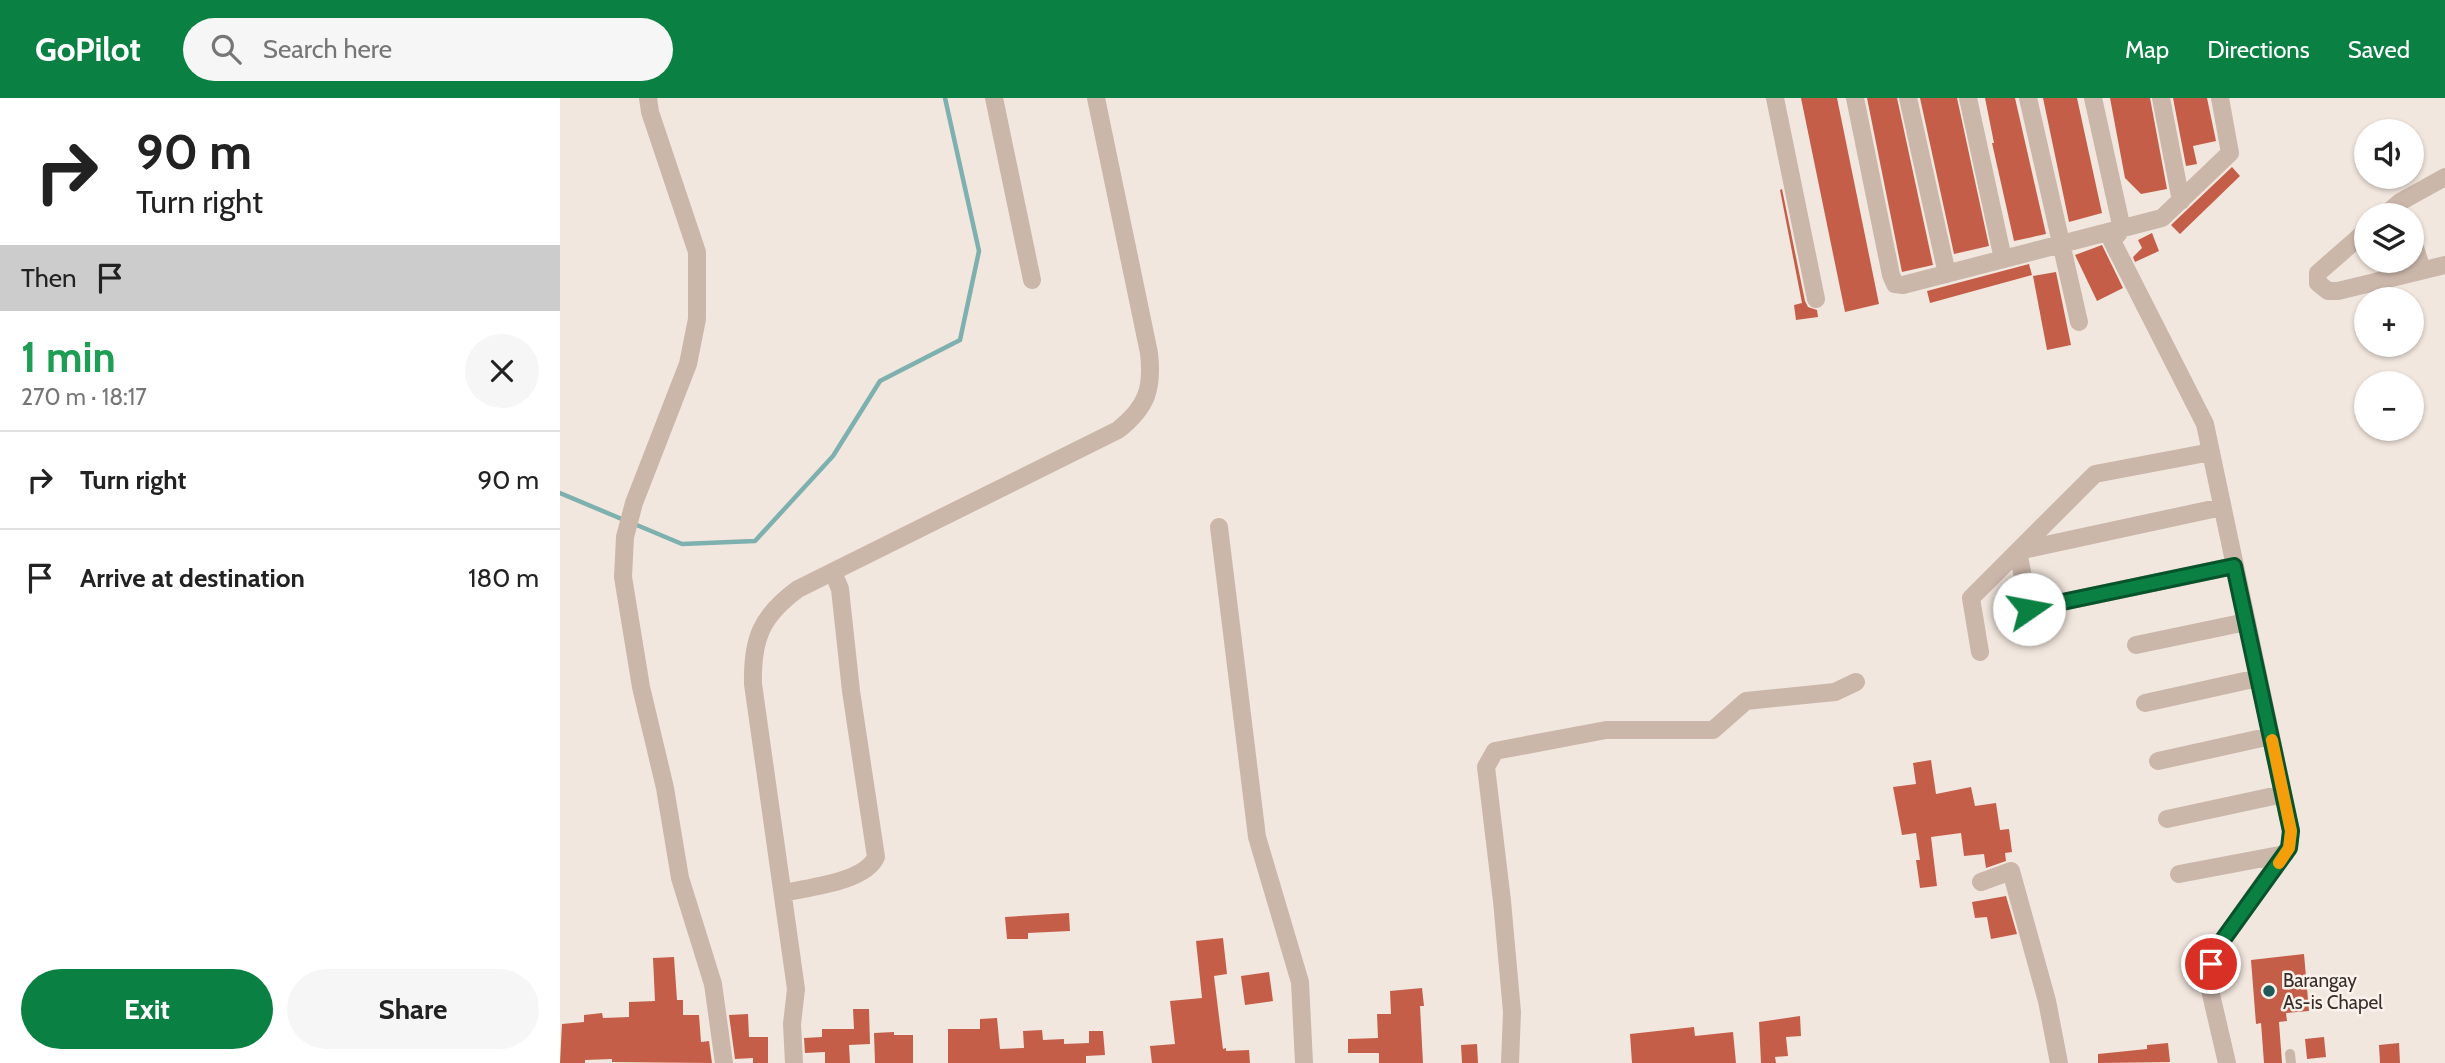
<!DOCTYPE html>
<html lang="en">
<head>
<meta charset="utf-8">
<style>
	body { margin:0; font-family:Cabin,sans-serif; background:#f6f6f6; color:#222; height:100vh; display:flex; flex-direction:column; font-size:26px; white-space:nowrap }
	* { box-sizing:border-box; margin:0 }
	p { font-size:23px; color:#767676 }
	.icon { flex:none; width:38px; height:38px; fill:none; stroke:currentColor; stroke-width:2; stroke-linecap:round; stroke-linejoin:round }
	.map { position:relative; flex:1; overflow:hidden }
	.panel { display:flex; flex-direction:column; background:#fff; width:560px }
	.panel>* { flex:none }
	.banner { background:#fff; color:#222; overflow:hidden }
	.fabs { position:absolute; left:1794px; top:21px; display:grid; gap:14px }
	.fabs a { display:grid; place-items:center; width:70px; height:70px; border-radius:50%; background:#fff; box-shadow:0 2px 5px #0004; font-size:35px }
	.pin { position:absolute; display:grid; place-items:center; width:60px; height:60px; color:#fff; margin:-30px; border:4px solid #fff; border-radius:50%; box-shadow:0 2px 7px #0007 }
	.me { position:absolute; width:77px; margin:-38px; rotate:78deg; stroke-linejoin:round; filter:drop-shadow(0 0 5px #0008) }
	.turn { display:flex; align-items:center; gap:24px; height:147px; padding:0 21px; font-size:32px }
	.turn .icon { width:91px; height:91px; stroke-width:2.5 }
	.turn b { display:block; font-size:49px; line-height:60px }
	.then { display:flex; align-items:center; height:66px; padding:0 21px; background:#0003; gap:14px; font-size:26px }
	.round { display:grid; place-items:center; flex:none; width:74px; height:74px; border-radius:37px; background:#f6f6f6 }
	.headline { display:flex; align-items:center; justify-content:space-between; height:119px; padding:0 21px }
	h1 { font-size:42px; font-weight:700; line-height:52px; color:#1e9e55 }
	.button { display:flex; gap:14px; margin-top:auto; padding:14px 21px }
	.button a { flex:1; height:80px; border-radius:42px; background:#0b8043; color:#fff; font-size:28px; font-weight:700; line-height:80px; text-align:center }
	.button a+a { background:#f6f6f6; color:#222 }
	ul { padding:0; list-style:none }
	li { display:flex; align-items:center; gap:21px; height:98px; padding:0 21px; border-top:2px solid #e0e0e0 }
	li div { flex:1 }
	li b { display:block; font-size:26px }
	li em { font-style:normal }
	header { display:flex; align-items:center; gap:42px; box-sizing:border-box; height:98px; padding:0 35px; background:#0b8043; color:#fff }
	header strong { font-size:33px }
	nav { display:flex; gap:38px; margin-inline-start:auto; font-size:24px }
	.search { width:490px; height:63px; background:#f6f6f6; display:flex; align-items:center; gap:18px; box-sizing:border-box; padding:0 24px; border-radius:38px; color:#767676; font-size:26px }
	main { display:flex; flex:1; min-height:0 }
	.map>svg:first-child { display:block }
</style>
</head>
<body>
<header>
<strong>GoPilot</strong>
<div class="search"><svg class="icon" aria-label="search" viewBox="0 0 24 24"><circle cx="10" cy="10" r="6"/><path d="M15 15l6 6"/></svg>Search here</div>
<nav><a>Map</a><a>Directions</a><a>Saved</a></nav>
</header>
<main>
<section class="panel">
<div class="banner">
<div class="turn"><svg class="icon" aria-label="right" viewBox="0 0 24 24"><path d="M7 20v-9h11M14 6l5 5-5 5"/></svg><div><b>90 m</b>Turn right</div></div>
<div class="then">Then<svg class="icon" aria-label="arrive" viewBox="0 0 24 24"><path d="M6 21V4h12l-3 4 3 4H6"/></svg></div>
</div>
<div class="headline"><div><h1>1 min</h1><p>270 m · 18:17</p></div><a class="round"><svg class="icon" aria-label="close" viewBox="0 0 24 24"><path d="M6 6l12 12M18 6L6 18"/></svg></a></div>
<ul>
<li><svg class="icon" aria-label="right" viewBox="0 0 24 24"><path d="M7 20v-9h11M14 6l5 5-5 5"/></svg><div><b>Turn right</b></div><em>90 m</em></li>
<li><svg class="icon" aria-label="arrive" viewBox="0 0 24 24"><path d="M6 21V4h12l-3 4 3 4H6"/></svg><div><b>Arrive at destination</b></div><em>180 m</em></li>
</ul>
<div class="button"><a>Exit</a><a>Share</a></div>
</section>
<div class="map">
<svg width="1885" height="965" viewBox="0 0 1885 965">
	<rect width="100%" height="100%" fill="#f2e7de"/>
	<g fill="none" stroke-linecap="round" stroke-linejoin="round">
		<!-- stream -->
		<path stroke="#7db0ae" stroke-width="4.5" d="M 0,395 L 64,422
			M 72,425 L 122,446 L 195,443 L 273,358 L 320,283 L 400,242 L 419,153 L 385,0"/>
	</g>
	<!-- building -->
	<path fill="#c55e49" d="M 1241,0 L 1277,0 L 1319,206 L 1285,214 Z
		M 1307,0 L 1337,0 L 1373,167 L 1342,174 Z
		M 1360,0 L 1397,0 L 1429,148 L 1394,156 Z
		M 1425,0 L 1455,0 L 1486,136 L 1454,143 L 1432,45 L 1434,45 Z
		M 1483,0 L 1517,0 L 1542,115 L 1509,124 Z
		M 1550,0 L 1590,0 L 1607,91 L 1581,96 L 1565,80 Z
		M 1613,0 L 1647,0 L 1656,43 L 1633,48 L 1637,66 L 1626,68 Z
		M 1672,69 L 1680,78 L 1620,136 L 1611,127 Z
		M 1222,91 L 1245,203 L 1248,209 L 1257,212 L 1258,219 L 1236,222 L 1234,207 L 1242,205 L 1220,92 Z
		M 1592,135 L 1599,153 L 1575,164 L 1573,159 L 1582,150 L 1578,142 Z
		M 1542,147 L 1563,190 L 1537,203 L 1515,157 Z
		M 1469,166 L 1472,177 L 1370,205 L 1367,193 Z
		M 1496,174 L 1511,247 L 1487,252 L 1473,178 Z
		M 1371,662 L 1376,696 L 1411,689 L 1415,708 L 1436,705 L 1440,732 L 1449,731 L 1452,754 L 1445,755 L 1446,763 L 1426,770 L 1424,756 L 1404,758 L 1401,735 L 1371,739 L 1377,788 L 1360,790 L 1356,762 L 1360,762 L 1356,735 L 1342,737 L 1333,689 L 1356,686 L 1353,665 Z
		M 1446,798 L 1457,836 L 1431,841 L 1427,819 L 1415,820 L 1412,804 Z
		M 509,815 L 510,833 L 468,835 L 468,841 L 447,841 L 445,819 Z
		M 663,840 L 667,876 L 654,878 L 663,951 L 666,950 L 666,953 L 689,952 L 690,965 L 592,965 L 590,948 L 615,946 L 610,903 L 642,900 L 636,843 Z
		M 1744,856 L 1749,913 L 1726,915 L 1727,923 L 1719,924 L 1722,965 L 1704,965 L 1701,925 L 1696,926 L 1691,862 Z
		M 114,859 L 117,902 L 123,902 L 123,917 L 139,917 L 141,944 L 149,943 L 152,965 L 52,964 L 52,961 L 25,962 L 25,965 L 0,965 L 2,926 L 24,924 L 24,917 L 42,915 L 43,920 L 69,919 L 69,904 L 95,903 L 93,860 Z
		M 709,874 L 713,903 L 685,907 L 681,878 Z
		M 862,890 L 864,908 L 860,908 L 863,965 L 819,965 L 819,955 L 788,955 L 788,941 L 818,940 L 817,916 L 831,916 L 830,893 Z
		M 293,911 L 309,911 L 310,946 L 289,947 L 290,965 L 265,965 L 265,954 L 245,955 L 244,940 L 262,939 L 262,931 L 294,931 Z
		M 188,916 L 189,939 L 208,939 L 208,965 L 193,965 L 193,960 L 175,961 L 169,917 Z
		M 1240,918 L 1241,938 L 1226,939 L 1228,958 L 1215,959 L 1216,965 L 1201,965 L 1199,924 Z
		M 437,920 L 440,951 L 464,950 L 463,933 L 482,932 L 483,942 L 504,941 L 504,946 L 529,945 L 529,933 L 543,933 L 545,957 L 526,958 L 526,965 L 388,965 L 388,931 L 420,931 L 420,921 Z
		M 1134,929 L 1135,938 L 1173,934 L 1176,965 L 1072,965 L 1070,936 Z
		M 334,934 L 334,937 L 353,937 L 353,965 L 315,965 L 314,935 Z
		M 1764,939 L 1766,959 L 1747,961 L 1745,941 Z
		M 1608,945 L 1610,964 L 1538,965 L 1538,956 L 1587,951 L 1587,947 Z
		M 1839,945 L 1840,965 L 1820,965 L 1819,947 Z
		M 917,946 L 918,965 L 902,965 L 901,947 Z"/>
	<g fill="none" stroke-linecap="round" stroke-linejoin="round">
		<!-- service -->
		<path stroke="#cbb6aa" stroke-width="10" d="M 1730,956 L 1731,965"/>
		<!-- minor -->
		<path stroke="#cbb6aa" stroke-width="18" d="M 88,0 L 90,14 L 137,154 L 137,221 L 128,266 L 74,405 L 65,439 L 63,479 L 81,589 L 105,690 L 120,780 L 153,886 L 164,965
			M 434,0 L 472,182
			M 1215,0 L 1256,201
			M 1295,0 L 1331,177 L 1335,186 L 1343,187 L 1602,120 L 1670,55 L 1660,0
			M 1348,0 L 1387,176
			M 1408,0 L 1443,161
			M 1468,0 L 1519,224
			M 1533,0 L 1562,131 L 1552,143 L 1645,326 L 1731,733 L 1729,749 L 1662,843 L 1651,866 L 1650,892 L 1667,965
			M 1601,0 L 1621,103
			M 1825,117 L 1840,104 L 1885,79
			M 1806,133 L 1758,175 L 1758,185 L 1768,193 L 1778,193 L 1885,167
			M 1852,140 L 1862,172
			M 1662,409 L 1458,453 L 1469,511 L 1674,468
			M 659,429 L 697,739 L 740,884 L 744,965
			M 1576,547 L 1686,524
			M 1420,554 L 1411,500 L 1535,376 L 1651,354
			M 1585,605 L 1698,580
			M 1598,663 L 1711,638
			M 1607,721 L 1723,696
			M 1619,776 L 1725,756
			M 1421,784 L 1451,773 L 1487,903 L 1499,965
			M 224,795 C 249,789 305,784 316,759 L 291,593 L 280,491 L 273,474
			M 234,965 L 232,926 L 236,891 L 193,586 C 192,541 201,518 238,491 L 558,332 C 587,309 593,291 589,255 L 536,0
			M 950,965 L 952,914 L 942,803 L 926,669 L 935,653 L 1046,632 L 1153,632 L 1186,603 L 1275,594 L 1296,584"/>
	</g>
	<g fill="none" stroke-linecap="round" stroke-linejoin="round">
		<defs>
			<path id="route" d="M 1469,511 L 1674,468 L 1731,733 L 1729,750 L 1662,843 L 1651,866"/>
		</defs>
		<!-- route casing -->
		<use href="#route" stroke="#07532c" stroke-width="18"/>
		<!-- route -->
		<use href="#route" stroke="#0b8043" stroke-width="12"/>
		<!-- slow -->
		<path stroke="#f59e0b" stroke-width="12" d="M 1712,642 L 1731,733 L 1729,750 L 1719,765"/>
	</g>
	<!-- markers -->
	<circle fill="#1f5a59" stroke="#faf2eb" stroke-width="2.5" cx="1709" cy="893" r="7"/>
	<g text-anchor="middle" stroke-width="5" stroke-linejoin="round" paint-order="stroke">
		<!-- poi labels -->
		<g font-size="19" fill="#382d29" stroke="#faf2eb" text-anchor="start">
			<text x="1723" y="889">Barangay<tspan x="1723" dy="22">As-is Chapel</tspan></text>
		</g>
	</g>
</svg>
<div class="fabs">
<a><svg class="icon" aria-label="sound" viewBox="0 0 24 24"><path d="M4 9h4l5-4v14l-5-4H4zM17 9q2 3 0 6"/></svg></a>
<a><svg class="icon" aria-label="layers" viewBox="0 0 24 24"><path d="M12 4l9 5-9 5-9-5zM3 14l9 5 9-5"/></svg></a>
<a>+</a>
<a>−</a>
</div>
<div class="pin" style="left:1651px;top:866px;background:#d93025"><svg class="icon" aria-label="arrive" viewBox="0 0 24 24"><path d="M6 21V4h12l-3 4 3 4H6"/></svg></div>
<svg class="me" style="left:1469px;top:511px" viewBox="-20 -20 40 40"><circle r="19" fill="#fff"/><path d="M0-13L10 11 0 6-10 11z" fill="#0b8043"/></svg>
</div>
</main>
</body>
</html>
